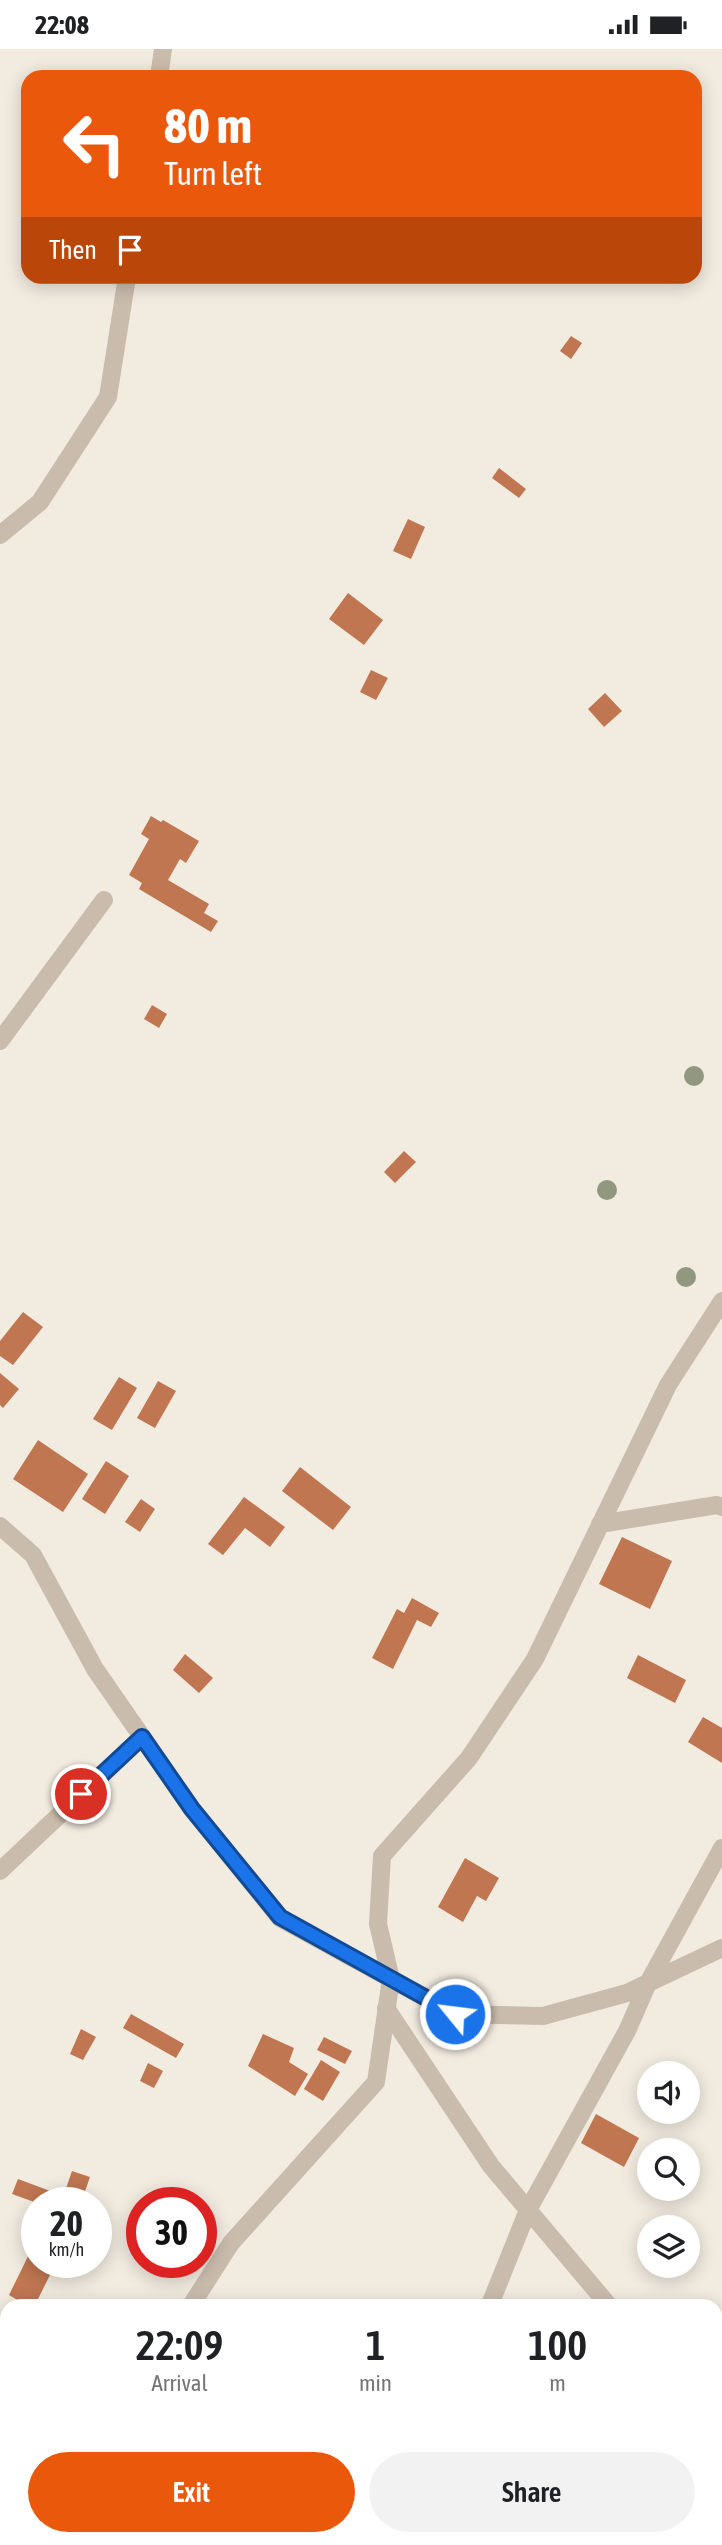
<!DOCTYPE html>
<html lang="en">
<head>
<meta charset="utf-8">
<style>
	body { margin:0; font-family:"Asap Condensed",sans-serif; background:#f2f2f2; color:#202124; height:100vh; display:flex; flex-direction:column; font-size:26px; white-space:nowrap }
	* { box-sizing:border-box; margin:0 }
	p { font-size:23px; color:#757577 }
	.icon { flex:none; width:38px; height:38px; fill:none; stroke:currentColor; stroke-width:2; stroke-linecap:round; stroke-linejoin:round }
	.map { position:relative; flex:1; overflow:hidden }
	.side { position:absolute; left:0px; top:2250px; width:723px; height:247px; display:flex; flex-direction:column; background:#fff; border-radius:21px 21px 0 0; box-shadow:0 4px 18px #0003 }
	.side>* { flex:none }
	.banner { position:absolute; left:21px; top:21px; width:681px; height:214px; border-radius:21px; box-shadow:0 4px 18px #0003; background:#ea580c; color:#fff; overflow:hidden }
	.controls { position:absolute; left:637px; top:2012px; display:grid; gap:14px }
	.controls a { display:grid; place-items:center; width:63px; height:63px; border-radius:50%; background:#fff; box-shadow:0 4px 18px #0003; font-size:35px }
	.speed { position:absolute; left:21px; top:2138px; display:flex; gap:14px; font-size:35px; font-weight:700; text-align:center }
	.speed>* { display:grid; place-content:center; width:91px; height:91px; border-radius:50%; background:#fff; box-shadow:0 4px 18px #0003; line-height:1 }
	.speed small { font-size:18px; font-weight:400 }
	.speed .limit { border:10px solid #d22; background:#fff; color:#111 }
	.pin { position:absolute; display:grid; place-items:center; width:60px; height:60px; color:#fff; margin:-30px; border:4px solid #fff; border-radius:50%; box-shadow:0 2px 7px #0007 }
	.me { position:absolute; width:77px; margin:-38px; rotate:299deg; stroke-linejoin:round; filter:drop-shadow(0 0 5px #0008) }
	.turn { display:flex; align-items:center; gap:24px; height:147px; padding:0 28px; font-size:32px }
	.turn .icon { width:91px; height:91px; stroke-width:2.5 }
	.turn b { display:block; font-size:49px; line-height:60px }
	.then { display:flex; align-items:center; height:66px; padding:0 28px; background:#0003; gap:14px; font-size:26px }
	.eta { display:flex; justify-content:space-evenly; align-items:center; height:119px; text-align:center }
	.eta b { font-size:42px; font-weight:600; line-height:49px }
	.cta { display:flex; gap:14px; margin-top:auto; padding:14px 28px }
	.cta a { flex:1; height:80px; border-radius:42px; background:#ea580c; color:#fff; font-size:28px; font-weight:600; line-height:80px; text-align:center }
	.cta a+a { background:#f2f2f2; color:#202124 }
	.status { display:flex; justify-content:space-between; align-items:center; height:49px; padding:0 35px; background:#fff; direction:ltr }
	.status svg { height:19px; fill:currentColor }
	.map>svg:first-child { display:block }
</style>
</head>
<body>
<div class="status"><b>22:08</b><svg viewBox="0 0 49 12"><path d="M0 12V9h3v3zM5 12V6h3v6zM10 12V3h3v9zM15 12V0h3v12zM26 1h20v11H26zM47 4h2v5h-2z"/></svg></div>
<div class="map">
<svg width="722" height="2496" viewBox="0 0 722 2496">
	<rect width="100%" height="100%" fill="#f2ebe0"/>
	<!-- building -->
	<path fill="#bf7651" d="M 571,287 L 582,294 L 571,310 L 560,302 Z
		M 499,419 L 526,440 L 519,449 L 492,429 Z
		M 408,470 L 425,478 L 411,510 L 393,502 Z
		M 348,544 L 383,571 L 364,596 L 329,570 Z
		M 371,621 L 388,629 L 376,651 L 360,643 Z
		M 605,644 L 622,662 L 604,678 L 588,660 Z
		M 151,767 L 161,773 L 163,771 L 199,792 L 186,814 L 180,810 L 168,831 L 209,855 L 204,864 L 218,872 L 211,883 L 139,840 L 142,834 L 129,826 L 149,790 L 141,785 Z
		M 152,956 L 167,965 L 159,979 L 144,970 Z
		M 404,1102 L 416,1113 L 395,1134 L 384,1123 Z
		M 23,1263 L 43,1278 L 13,1316 L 0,1307 L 0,1292 Z
		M 0,1324 L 19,1340 L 3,1359 L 0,1356 Z
		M 119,1328 L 137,1339 L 112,1381 L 93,1370 Z
		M 158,1332 L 176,1342 L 155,1379 L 137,1369 Z
		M 38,1391 L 88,1425 L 63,1463 L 13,1430 Z
		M 106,1412 L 129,1427 L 105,1465 L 82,1450 Z
		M 300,1418 L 351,1458 L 333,1481 L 282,1442 Z
		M 244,1448 L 285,1478 L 270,1498 L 245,1479 L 223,1506 L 208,1495 Z
		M 141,1450 L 155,1460 L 140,1483 L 125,1473 Z
		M 622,1488 L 672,1512 L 650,1560 L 599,1535 Z
		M 412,1549 L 439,1564 L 431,1578 L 417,1571 L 393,1620 L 372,1609 L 397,1560 L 404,1564 Z
		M 185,1605 L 213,1629 L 199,1644 L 173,1621 Z
		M 638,1606 L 686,1631 L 675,1654 L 627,1629 Z
		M 703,1668 L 722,1679 L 722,1714 L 688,1693 Z
		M 465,1809 L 499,1829 L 486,1852 L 477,1847 L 463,1873 L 438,1858 Z
		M 131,1965 L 184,1995 L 176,2009 L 123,1979 Z
		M 81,1980 L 96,1988 L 83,2011 L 70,2005 Z
		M 263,1985 L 294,1999 L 289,2013 L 308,2025 L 295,2047 L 248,2017 Z
		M 324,1988 L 352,2002 L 345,2015 L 317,2001 Z
		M 321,2011 L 340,2023 L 323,2052 L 304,2040 Z
		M 148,2014 L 163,2022 L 154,2039 L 140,2032 Z
		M 596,2065 L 639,2089 L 624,2118 L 581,2094 Z
		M 72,2122 L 90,2128 L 81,2154 L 61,2154 Z
		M 18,2130 L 61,2146 L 58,2154 L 37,2154 L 12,2145 Z
		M 37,2189 L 37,2214 L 56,2214 L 34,2258 L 29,2258 L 9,2246 Z
		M 394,2490 L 414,2490 L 418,2492 L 416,2496 L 391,2496 Z
		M 659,2490 L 704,2490 L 715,2496 L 655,2496 Z"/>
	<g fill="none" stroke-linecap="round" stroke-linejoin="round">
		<!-- path -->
		<path stroke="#b5a797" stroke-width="4.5" stroke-dasharray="3.5 3.5" stroke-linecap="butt" d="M 716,2334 L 722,2332
			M 613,2496 L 616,2490"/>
		<!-- minor -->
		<path stroke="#cabcad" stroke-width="18" d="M 159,28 L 163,0
			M 0,486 L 40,453 L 108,348 L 127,228
			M 0,992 L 104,851
			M 600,1475 L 717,1456 L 722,1458
			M 0,1477 L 33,1506 L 95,1620 L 192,1760 L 280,1869 L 455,1965 L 543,1967 L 627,1944 L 722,1899
			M 0,1822 L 142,1688
			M 386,1959 L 491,2117 L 610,2258
			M 190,2258 L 231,2194 L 376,2033 L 391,1930 L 378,1875 L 382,1807 L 469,1709 L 535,1610 L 668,1336 L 722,1252
			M 489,2258 L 528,2161 L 627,1982 L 648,1934 L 722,1799
			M 716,2372 L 722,2377
			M 261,2490 L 265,2496
			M 70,2496 L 71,2490
			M 382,2496 L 385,2490"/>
	</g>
	<!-- trees -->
	<g fill="#92987f">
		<circle cx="694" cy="1027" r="10"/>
		<circle cx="607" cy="1141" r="10"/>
		<circle cx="686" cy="1228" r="10"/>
	</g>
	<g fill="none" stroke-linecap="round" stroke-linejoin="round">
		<defs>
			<path id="route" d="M 81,1745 L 142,1688 L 192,1760 L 280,1868 L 455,1965"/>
		</defs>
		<!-- route casing -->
		<use href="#route" stroke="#114b97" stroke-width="18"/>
		<!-- route -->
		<use href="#route" stroke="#1a73e8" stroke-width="12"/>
	</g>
</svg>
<div class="controls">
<a><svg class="icon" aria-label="sound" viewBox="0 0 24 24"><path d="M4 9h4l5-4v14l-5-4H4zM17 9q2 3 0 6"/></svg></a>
<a><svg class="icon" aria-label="search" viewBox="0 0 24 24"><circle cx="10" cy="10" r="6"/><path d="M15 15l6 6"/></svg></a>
<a><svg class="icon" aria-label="layers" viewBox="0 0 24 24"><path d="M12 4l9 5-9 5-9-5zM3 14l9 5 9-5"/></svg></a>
</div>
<div class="speed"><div>20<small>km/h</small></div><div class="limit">30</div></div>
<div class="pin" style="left:81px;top:1745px;background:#d93025"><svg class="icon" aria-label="arrive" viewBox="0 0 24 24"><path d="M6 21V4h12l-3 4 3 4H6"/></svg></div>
<svg class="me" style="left:455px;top:1965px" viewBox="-20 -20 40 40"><circle r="17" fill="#1a73e8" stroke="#fff" stroke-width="3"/><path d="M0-11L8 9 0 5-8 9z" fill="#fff"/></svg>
<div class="banner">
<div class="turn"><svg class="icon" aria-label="left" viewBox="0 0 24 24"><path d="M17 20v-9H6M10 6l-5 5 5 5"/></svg><div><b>80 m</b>Turn left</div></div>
<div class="then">Then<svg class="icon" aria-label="arrive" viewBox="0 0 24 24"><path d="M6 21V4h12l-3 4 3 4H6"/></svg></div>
</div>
<section class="side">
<div class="eta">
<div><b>22:09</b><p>Arrival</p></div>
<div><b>1</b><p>min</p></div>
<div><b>100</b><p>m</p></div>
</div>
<div class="cta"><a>Exit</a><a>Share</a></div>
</section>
</div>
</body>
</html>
